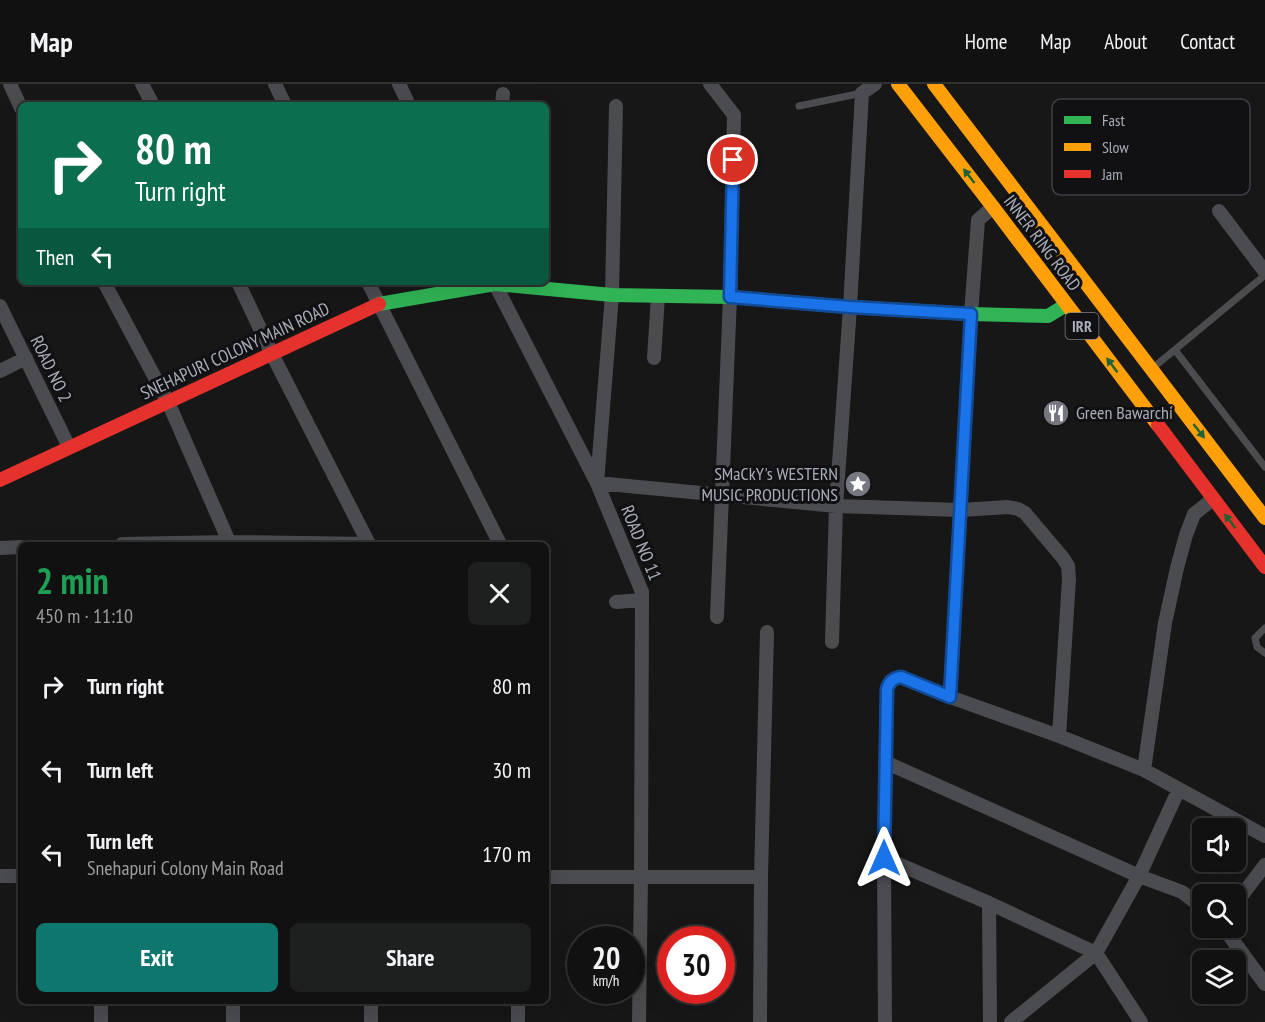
<!DOCTYPE html>
<html lang="en">
<head>
<meta charset="utf-8">
<style>
	body { margin:0; font-family:"PT Sans Narrow",sans-serif; background:#1e1f1f; color:#f1f3f6; height:100vh; display:flex; flex-direction:column; font-size:22px; white-space:nowrap }
	* { box-sizing:border-box; margin:0 }
	p { font-size:20px; color:#9c9d9f }
	.icon { flex:none; width:33px; height:33px; fill:none; stroke:currentColor; stroke-width:2; stroke-linecap:round; stroke-linejoin:round }
	.map { position:relative; flex:1; overflow:hidden }
	.drawer { position:absolute; left:18px; top:458px; width:531px; height:462px; display:flex; flex-direction:column; background:#111; border-radius:9px; box-shadow:0 6px 24px #0002,0 0 0 2px #303131 }
	.drawer>* { flex:none }
	.guide { position:absolute; left:18px; top:18px; width:531px; height:183px; border-radius:9px; box-shadow:0 6px 24px #0002,0 0 0 2px #303131; background:#0b6e4f; color:#fff; overflow:hidden }
	.controls { position:absolute; left:1192px; top:734px; display:grid; gap:12px }
	.controls a { display:grid; place-items:center; width:54px; height:54px; border-radius:9px; background:#111; box-shadow:0 6px 24px #0002,0 0 0 2px #303131; font-size:30px }
	.speed { position:absolute; left:567px; top:842px; display:flex; gap:12px; font-size:30px; font-weight:700; text-align:center }
	.speed>* { display:grid; place-content:center; width:78px; height:78px; border-radius:50%; background:#111; box-shadow:0 6px 24px #0002,0 0 0 2px #303131; line-height:1 }
	.speed small { font-size:15px; font-weight:400 }
	.speed .limit { border:9px solid #d22; background:#fff; color:#111 }
	.pin { position:absolute; display:grid; place-items:center; width:51px; height:51px; color:#fff; margin:-26px; border:3px solid #fff; border-radius:50%; box-shadow:0 2px 6px #0007 }
	.me { position:absolute; width:66px; margin:-33px; rotate:0deg; stroke-linejoin:round; filter:drop-shadow(0 0 4px #0008) }
	.turn { display:flex; align-items:center; gap:21px; height:126px; padding:0 18px; font-size:27px }
	.turn .icon { width:78px; height:78px; stroke-width:2.5 }
	.turn b { display:block; font-size:42px; line-height:51px }
	.then { display:flex; align-items:center; height:57px; padding:0 18px; background:#0003; gap:12px; font-size:22px }
	.round { display:grid; place-items:center; flex:none; width:63px; height:63px; border-radius:9px; background:#1e1f1f }
	.overview { display:flex; align-items:center; justify-content:space-between; height:102px; padding:0 18px }
	h1 { font-size:36px; font-weight:600; line-height:45px; color:#1e9e55 }
	.cta { display:flex; gap:12px; margin-top:auto; padding:12px 18px }
	.cta a { flex:1; height:69px; border-radius:9px; background:#0f766e; color:#fff; font-size:24px; font-weight:600; line-height:69px; text-align:center }
	.cta a+a { background:#1e1f1f; color:#f1f3f6 }
	ul { padding:0; list-style:none }
	li { display:flex; align-items:center; gap:18px; height:84px; padding:0 18px }
	li div { flex:1 }
	li b { display:block; font-size:22px }
	li em { font-style:normal }
	header { display:flex; align-items:center; gap:36px; box-sizing:border-box; height:84px; padding:0 30px; background:#111; border-bottom:2px solid #303131 }
	header strong { font-size:28px }
	nav { display:flex; gap:33px; margin-inline-start:auto; font-size:21px }
	.map>svg:first-child { display:block }
</style>
</head>
<body>
<header>
<strong>Map</strong>
<nav><a>Home</a><a>Map</a><a>About</a><a>Contact</a></nav>
</header>
<div class="map">
<svg width="1265" height="938" viewBox="0 0 1265 938">
	<rect width="100%" height="100%" fill="#171717"/>
	<g fill="none" stroke-linecap="round" stroke-linejoin="round">
		<!-- lane -->
		<path stroke="#4b4c50" stroke-width="7" d="M 799,22 L 862,9
			M 1175,266 L 1265,383
			M 1154,283 L 1265,191
			M 1265,544 L 1255,554 L 1257,563 L 1265,569"/>
		<!-- street -->
		<path stroke="#4b4c50" stroke-width="14" d="M 10,0 L 21,24
			M 142,0 L 153,21
			M 275,0 L 285,21
			M 399,0 L 409,21
			M 710,0 L 734,31 L 730,213 L 717,533
			M 502,21 L 503,10
			M 616,22 L 612,211 L 597,399 L 836,422 L 961,426 L 1008,423 L 1018,425 L 1025,429 L 1063,474 L 1068,482 L 1069,495 L 1059,652
			M 1219,127 L 1265,188
			M 104,198 L 168,318 L 230,460
			M 238,198 L 272,270 L 369,460
			M 368,198 L 500,460
			M 495,200 L 597,399 L 642,508 L 641,793 L 639,938
			M 0,222 L 69,363
			M 654,274 L 658,212
			M 0,287 L 26,274
			M 122,460 L 230,458 L 369,460
			M 0,464 L 21,463
			M 616,518 L 642,516
			M 832,558 L 836,422 L 850,223 L 862,9 L 875,0
			M 950,613 L 971,230 L 978,136 L 993,123
			M 885,678 L 1139,792 L 1182,808 L 1203,824
			M 1144,686 L 1165,539 L 1177,484 L 1186,451 L 1194,430 L 1213,415
			M 884,774 L 989,819 L 1096,869 L 1141,938
			M 0,792 L 21,792
			M 546,793 L 761,793
			M 989,819 L 990,938
			M 1236,819 L 1265,781
			M 1223,843 L 1265,900
			M 101,916 L 101,938
			M 233,916 L 233,938
			M 371,938 L 371,916
			M 518,938 L 518,916
			M 760,938 L 761,793 L 767,548
			M 885,938 L 884,774 L 887,605 C 889,598 893,594 901,593 L 950,613 L 1059,652 L 1144,686 L 1265,752
			M 1011,938 L 1096,869 L 1139,792 L 1179,705"/>
		<!-- fast -->
		<path stroke="#30b455" stroke-width="14" d="M 379,220 L 495,200 L 612,211 L 730,213 L 850,223 L 971,230 L 1048,232 L 1066,221"/>
		<!-- slow -->
		<path stroke="#ff9f0a" stroke-width="14" d="M 898,0 L 993,123 L 1158,341
			M 934,0 L 1265,434"/>
		<!-- jam -->
		<path stroke="#e5322d" stroke-width="14" d="M 1158,341 L 1265,483
			M 0,396 L 379,220"/>
	</g>
	<!-- one-way arrows -->
	<defs><path id="oneway-solid" d="M-6-.8H1V-3.2L6.5 0L1 3.2V.8H-6Z" transform="scale(1.5)"/></defs>
	<g fill="#206234">
		<use href="#oneway-solid" transform="translate(969 92) rotate(-128)"/>
		<use href="#oneway-solid" transform="translate(1112 281) rotate(-127)"/>
		<use href="#oneway-solid" transform="translate(1199 347) rotate(52)"/>
		<use href="#oneway-solid" transform="translate(1230 437) rotate(-127)"/>
	</g>
	<g fill="none" stroke-linecap="round" stroke-linejoin="round">
		<defs>
			<path id="route" d="M 733,76 L 730,213 L 850,223 L 971,230 L 950,613 L 901,593 C 893,594 889,598 887,605 L 884,774"/>
		</defs>
		<!-- route casing -->
		<use href="#route" stroke="#114b97" stroke-width="15"/>
		<!-- route -->
		<use href="#route" stroke="#1a73e8" stroke-width="10"/>
	</g>
	<!-- icons -->
	<defs>
		<symbol id="restaurant-disc" viewBox="-11 -11 22 22"><circle r="9.5" fill="#757880" stroke="#111113"/><path d="M-5-6h1v4h1v-4h1v4h1v-4h1v5L-1.5 .5V6h-2V.5L-5-1ZM5-6V6H3V1.5H1.5Q1.5-4 5-6Z" fill="#fff"/></symbol>
		<symbol id="sight-disc" viewBox="-11 -11 22 22"><circle r="9.5" fill="#757880" stroke="#111113"/><path d="M0-6L1.8-2.2L6-1.7L2.9 1.2L3.7 5.4L0 3.3L-3.7 5.4L-2.9 1.2L-6-1.7L-1.8-2.2Z" fill="#fff"/></symbol>
	</defs>
	<g fill-rule="evenodd">
		<use href="#restaurant-disc" x="1041" y="314" width="30" height="30"/>
		<use href="#sight-disc" x="843" y="385" width="30" height="30"/>
	</g>
	<g text-anchor="middle" stroke-width="6" stroke-linejoin="round" paint-order="stroke">
		<!-- shield labels -->
		<rect fill="#111113" stroke="#7b7e86" stroke-width="1.5" x="1065.5" y="229" width="33" height="26" rx="4.5"/>
		<g font-size="16" font-weight="bold" fill="#a8adb8">
			<text x="1082" y="248">IRR</text>
		</g>
		<!-- street labels -->
		<g font-size="18" fill="#a8adb8" stroke="#111113">
			<text transform="translate(1042 159) rotate(53)" y="6">INNER RING ROAD</text>
			<text transform="translate(235 267) rotate(-25)" y="6">SNEHAPURI COLONY MAIN ROAD</text>
			<text transform="translate(51 285) rotate(64)" y="6">ROAD NO 2</text>
			<text transform="translate(641 459) rotate(68)" y="6">ROAD NO 11</text>
		</g>
		<!-- poi labels -->
		<g font-size="18" fill="#a8adb8" stroke="#111113" text-anchor="start">
			<text x="1076" y="335">Green Bawarchi</text>
			<text x="838" y="396" text-anchor="end">SMaCkY's WESTERN<tspan x="838" dy="21">MUSIC PRODUCTIONS</tspan></text>
		</g>
	</g>
	<!-- legend -->
	<rect x="1052" y="15" width="198" height="96" rx="9" fill="#111113" stroke="#3e4045" stroke-width="1.5"/>
	<rect x="1064" y="32" width="27" height="8" fill="#30b455"/>
	<rect x="1064" y="59" width="27" height="8" fill="#ff9f0a"/>
	<rect x="1064" y="86" width="27" height="8" fill="#e5322d"/>
	<g font-size="16" fill="#a8adb8">
		<text x="1102" y="42">Fast</text>
		<text x="1102" y="69">Slow</text>
		<text x="1102" y="96">Jam</text>
	</g>
</svg>
<div class="controls">
<a><svg class="icon" aria-label="sound" viewBox="0 0 24 24"><path d="M4 9h4l5-4v14l-5-4H4zM17 9q2 3 0 6"/></svg></a>
<a><svg class="icon" aria-label="search" viewBox="0 0 24 24"><circle cx="10" cy="10" r="6"/><path d="M15 15l6 6"/></svg></a>
<a><svg class="icon" aria-label="layers" viewBox="0 0 24 24"><path d="M12 4l9 5-9 5-9-5zM3 14l9 5 9-5"/></svg></a>
</div>
<div class="speed"><div>20<small>km/h</small></div><div class="limit">30</div></div>
<div class="pin" style="left:733px;top:76px;background:#d93025"><svg class="icon" aria-label="arrive" viewBox="0 0 24 24"><path d="M6 21V4h12l-3 4 3 4H6"/></svg></div>
<svg class="me" style="left:884px;top:774px" viewBox="-20 -20 40 40"><path d="M0-17L14 15 0 8-14 15z" fill="#1a73e8" stroke="#fff" stroke-width="4"/></svg>
<div class="guide">
<div class="turn"><svg class="icon" aria-label="right" viewBox="0 0 24 24"><path d="M7 20v-9h11M14 6l5 5-5 5"/></svg><div><b>80 m</b>Turn right</div></div>
<div class="then">Then<svg class="icon" aria-label="left" viewBox="0 0 24 24"><path d="M17 20v-9H6M10 6l-5 5 5 5"/></svg></div>
</div>
<section class="drawer">
<div class="overview"><div><h1>2 min</h1><p>450 m · 11:10</p></div><a class="round"><svg class="icon" aria-label="close" viewBox="0 0 24 24"><path d="M6 6l12 12M18 6L6 18"/></svg></a></div>
<ul>
<li><svg class="icon" aria-label="right" viewBox="0 0 24 24"><path d="M7 20v-9h11M14 6l5 5-5 5"/></svg><div><b>Turn right</b></div><em>80 m</em></li>
<li><svg class="icon" aria-label="left" viewBox="0 0 24 24"><path d="M17 20v-9H6M10 6l-5 5 5 5"/></svg><div><b>Turn left</b></div><em>30 m</em></li>
<li><svg class="icon" aria-label="left" viewBox="0 0 24 24"><path d="M17 20v-9H6M10 6l-5 5 5 5"/></svg><div><b>Turn left</b><p>Snehapuri Colony Main Road</p></div><em>170 m</em></li>
</ul>
<div class="cta"><a>Exit</a><a>Share</a></div>
</section>
</div>
</body>
</html>
